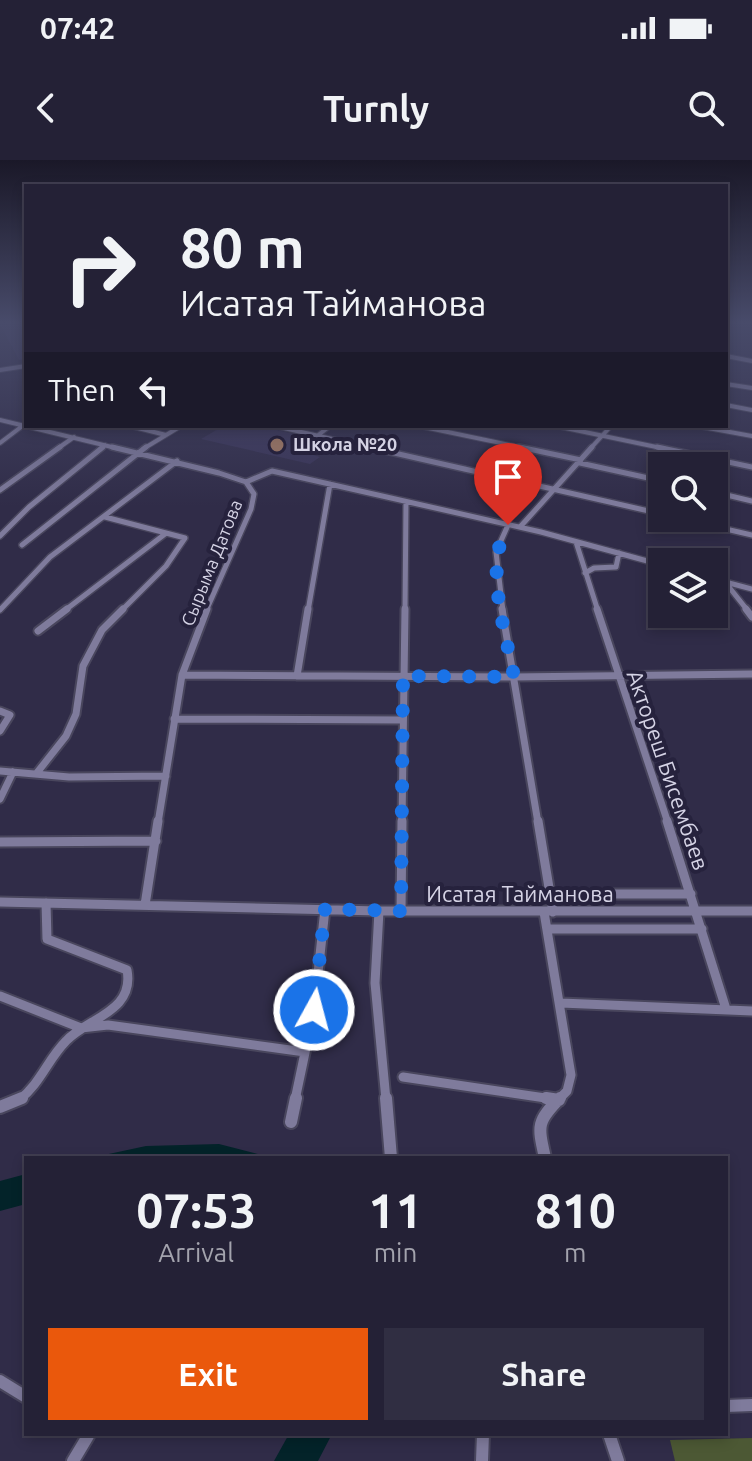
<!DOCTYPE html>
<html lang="en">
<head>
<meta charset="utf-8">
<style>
	body { margin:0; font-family:Ubuntu,sans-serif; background:#302e42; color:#f1f3f6; height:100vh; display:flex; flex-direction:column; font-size:30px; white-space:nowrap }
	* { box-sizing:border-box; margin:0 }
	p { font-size:26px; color:#a3a3ad }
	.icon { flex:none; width:44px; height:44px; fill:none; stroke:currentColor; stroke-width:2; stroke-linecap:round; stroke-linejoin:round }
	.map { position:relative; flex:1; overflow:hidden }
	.details { position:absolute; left:24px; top:996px; width:704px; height:280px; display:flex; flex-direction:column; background:#242136; border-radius:0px; box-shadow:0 4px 12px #0003,0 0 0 2px #413e51 }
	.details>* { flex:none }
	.guide { position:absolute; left:24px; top:24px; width:704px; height:244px; border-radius:0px; box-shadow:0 4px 12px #0003,0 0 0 2px #413e51; background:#242136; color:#f1f3f6; overflow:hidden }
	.tools { position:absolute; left:648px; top:292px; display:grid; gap:16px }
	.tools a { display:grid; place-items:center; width:80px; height:80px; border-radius:0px; background:#242136; box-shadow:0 4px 12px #0003,0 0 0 2px #413e51; font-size:40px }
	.pin { position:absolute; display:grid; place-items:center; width:68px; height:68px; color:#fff; margin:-82px -34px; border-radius:50% 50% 50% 0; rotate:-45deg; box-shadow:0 0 8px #0007 }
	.pin .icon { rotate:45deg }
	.me { position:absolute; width:88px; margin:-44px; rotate:7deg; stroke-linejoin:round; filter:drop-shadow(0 0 6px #0008) }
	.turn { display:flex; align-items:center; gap:28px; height:168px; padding:0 24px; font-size:36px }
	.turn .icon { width:104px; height:104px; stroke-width:2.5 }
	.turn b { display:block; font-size:56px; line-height:68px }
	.then { display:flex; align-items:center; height:76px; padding:0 24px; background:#0003; gap:16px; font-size:30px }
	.eta { display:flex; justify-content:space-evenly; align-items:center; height:136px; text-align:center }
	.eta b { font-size:48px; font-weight:700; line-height:56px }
	.primary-button { display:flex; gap:16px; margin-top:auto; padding:16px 24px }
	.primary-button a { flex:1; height:92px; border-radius:0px; background:#ea580c; color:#fff; font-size:32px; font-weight:700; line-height:92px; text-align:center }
	.primary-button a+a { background:#302e42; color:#f1f3f6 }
	.status { display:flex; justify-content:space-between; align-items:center; height:56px; padding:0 40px; background:#242136; direction:ltr }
	.status svg { height:22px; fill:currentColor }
	header { display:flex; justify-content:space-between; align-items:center; height:104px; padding:0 24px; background:#242136; font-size:36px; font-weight:700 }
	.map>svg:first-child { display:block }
</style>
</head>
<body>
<div class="status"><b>07:42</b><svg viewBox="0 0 49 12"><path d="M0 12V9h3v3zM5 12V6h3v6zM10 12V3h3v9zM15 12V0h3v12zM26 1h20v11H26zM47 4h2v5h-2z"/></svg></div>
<header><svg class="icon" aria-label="back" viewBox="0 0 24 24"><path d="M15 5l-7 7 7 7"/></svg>Turnly<svg class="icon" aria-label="search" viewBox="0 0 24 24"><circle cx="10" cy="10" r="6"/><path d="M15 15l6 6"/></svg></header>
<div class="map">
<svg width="752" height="1301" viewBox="0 0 752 1301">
	<rect width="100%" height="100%" fill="#302c48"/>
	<!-- built -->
	<path fill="#393457" d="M 0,164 L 26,164 L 26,199 L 19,200 Z
		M 232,266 L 259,266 L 317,279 L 301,291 L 320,297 L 310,304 L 201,279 L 218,269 L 225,270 Z"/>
	<!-- green -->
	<path fill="#4c5834" d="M 752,1278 L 752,1301 L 675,1301 L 670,1280 Z"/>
	<!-- water -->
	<path fill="#032329" d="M 219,984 L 273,998 L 90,998 L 146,986 Z
		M 26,1014 L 26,1044 L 0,1051 L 0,1021 Z
		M 289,1274 L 332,1274 L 318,1301 L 274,1301 Z"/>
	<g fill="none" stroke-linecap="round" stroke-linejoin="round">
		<defs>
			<path id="minor-far4" d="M 726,196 L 752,201
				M 0,210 L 26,206
				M 726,224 L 752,228
				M 726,245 L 752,250
				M 0,260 L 120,289
				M 130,266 L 166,275
				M 275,266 L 376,289
				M 419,266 L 529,289
				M 556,266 L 666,289
				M 697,266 L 752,276
				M 317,276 L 330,266
				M 0,283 L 25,264
				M 57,289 L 74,277
				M 100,289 L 105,285
				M 143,289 L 181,266
				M 590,289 L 611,266"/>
			<path id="minor-far3" d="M 112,287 L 219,313 L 246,322 L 254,334 L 251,349 L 206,451
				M 368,287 L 662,354
				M 519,287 L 581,300
				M 657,287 L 752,307
				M 580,303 L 662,321
				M 246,322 L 272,311 L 541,372 L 662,405
				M 0,330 L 60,287
				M 714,332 L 752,341
				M 105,357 L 185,378 L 166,406 L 121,451
				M 678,358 L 752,375
				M 520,367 L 592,287
				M 0,376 L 29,347 L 103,287
				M 576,382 L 598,451
				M 22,385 L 146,287
				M 585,413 L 594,408 L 616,407 L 619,393
				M 714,419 L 752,429
				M 725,422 L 748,451
				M 0,450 L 50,397 L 177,301
				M 64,451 L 165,374
				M 308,451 L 330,324
				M 405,451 L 406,342
				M 503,451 L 496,392 L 508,365"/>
			<path id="minor-far2" d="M 502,449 L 538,663
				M 597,449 L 668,663
				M 746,449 L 752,457
				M 38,471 L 67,449
				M 182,515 L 514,517 L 752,514
				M 297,516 L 308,449
				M 0,551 L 10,555 L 0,571
				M 174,559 L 403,560
				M 0,611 L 69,617 L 166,616
				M 36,614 L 66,576 L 76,554 L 83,506 L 102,470 L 123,449
				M 0,639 L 13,612
				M 158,663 L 182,515 L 207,449
				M 402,663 L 405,449"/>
			<path id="minor-far1" d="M 538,661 L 553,752
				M 667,661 L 726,849
				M 0,682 L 156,681
				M 551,734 L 691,734
				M 0,742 L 379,751 L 752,751
				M 145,745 L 158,661
				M 379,751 L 375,823 L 386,940
				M 401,751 L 402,661
				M 544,752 L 571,915 L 567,931 L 558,940
				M 547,769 L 702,769
				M 0,836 L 81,868 L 108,865 L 305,892
				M 561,843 L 752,851
				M 403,917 L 559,940
				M 19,940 C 40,924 48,899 66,881 C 87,858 135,852 127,810 L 47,779 L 46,743
				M 295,940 L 314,850 L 325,749"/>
			<path id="minor" d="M 386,938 L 391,998
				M 546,938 L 559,940
				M 0,947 L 22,938
				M 291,962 L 296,938
				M 545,998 C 538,966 536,962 560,938
				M 0,1221 L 26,1237
				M 726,1246 L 752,1245
				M 609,1274 L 618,1301
				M 73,1301 L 88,1276 L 85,1274
				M 482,1301 L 483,1274"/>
		</defs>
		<!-- minor-far4 casing -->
		<use href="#minor-far4" stroke="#49465d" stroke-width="6"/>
		<!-- minor-far3 casing -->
		<use href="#minor-far3" stroke="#49465d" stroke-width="8"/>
		<!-- minor-far2 casing -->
		<use href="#minor-far2" stroke="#49465d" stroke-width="11"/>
		<!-- minor-far1 casing -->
		<use href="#minor-far1" stroke="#49465d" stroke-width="13"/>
		<!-- minor casing -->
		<use href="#minor" stroke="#49465d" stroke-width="16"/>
		<!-- minor-far4 -->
		<use href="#minor-far4" stroke="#7f7b9c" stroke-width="4"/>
		<!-- minor-far3 -->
		<use href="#minor-far3" stroke="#7f7b9c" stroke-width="5"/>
		<!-- minor-far2 -->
		<use href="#minor-far2" stroke="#7f7b9c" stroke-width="7"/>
		<!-- minor-far1 -->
		<use href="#minor-far1" stroke="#7f7b9c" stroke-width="9"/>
		<!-- minor -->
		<use href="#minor" stroke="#7f7b9c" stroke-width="12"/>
	</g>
	<!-- sky -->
	<linearGradient id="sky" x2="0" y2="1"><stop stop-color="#1a1828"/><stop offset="0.47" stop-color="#484b6a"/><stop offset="1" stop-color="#484b6a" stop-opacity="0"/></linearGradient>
	<rect width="752" height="346" fill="url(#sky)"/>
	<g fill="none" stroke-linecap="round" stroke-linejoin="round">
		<!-- route -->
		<path stroke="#1a73e8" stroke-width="14" stroke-dasharray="0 25.2" d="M 314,850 L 325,749 L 401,751 L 403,516 L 514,517 C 506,472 483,406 508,365"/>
	</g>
	<!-- markers -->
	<circle fill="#8d6e63" stroke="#26223d" stroke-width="3" cx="277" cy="285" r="8"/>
	<g text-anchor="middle" stroke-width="8" stroke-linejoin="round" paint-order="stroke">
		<!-- far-poi labels -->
		<g font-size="18" font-weight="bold" fill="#d5d3e5" stroke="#26223d" text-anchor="start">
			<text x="293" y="291">Школа №20</text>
		</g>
		<!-- far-street labels -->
		<g font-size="18" fill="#d5d3e5" stroke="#26223d">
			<text transform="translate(212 403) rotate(-68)" y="6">Сырыма Датова</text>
		</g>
		<!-- street labels -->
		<g font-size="22" fill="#d5d3e5" stroke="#26223d">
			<text transform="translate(668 610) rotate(71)" y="8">Актореш Бисембаев</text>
			<text x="520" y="742">Исатая Тайманова</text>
		</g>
	</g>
</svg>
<div class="tools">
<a><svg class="icon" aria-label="search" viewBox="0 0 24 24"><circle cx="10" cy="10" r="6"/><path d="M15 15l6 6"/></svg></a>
<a><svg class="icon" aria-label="layers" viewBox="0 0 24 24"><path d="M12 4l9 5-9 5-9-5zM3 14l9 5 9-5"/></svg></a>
</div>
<div class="pin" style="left:508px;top:365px;background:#d93025"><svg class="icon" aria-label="arrive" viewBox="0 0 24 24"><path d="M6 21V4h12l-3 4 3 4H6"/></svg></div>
<svg class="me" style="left:314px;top:850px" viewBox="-20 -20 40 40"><circle r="17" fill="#1a73e8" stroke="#fff" stroke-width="3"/><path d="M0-11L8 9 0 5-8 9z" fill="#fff"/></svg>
<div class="guide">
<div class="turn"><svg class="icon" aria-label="right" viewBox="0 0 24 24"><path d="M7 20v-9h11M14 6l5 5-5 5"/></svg><div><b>80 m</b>Исатая Тайманова</div></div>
<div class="then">Then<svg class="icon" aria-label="left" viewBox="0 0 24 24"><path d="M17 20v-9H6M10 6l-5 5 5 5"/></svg></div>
</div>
<section class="details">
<div class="eta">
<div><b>07:53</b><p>Arrival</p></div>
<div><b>11</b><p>min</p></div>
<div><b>810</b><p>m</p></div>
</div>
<div class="primary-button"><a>Exit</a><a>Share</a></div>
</section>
</div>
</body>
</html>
